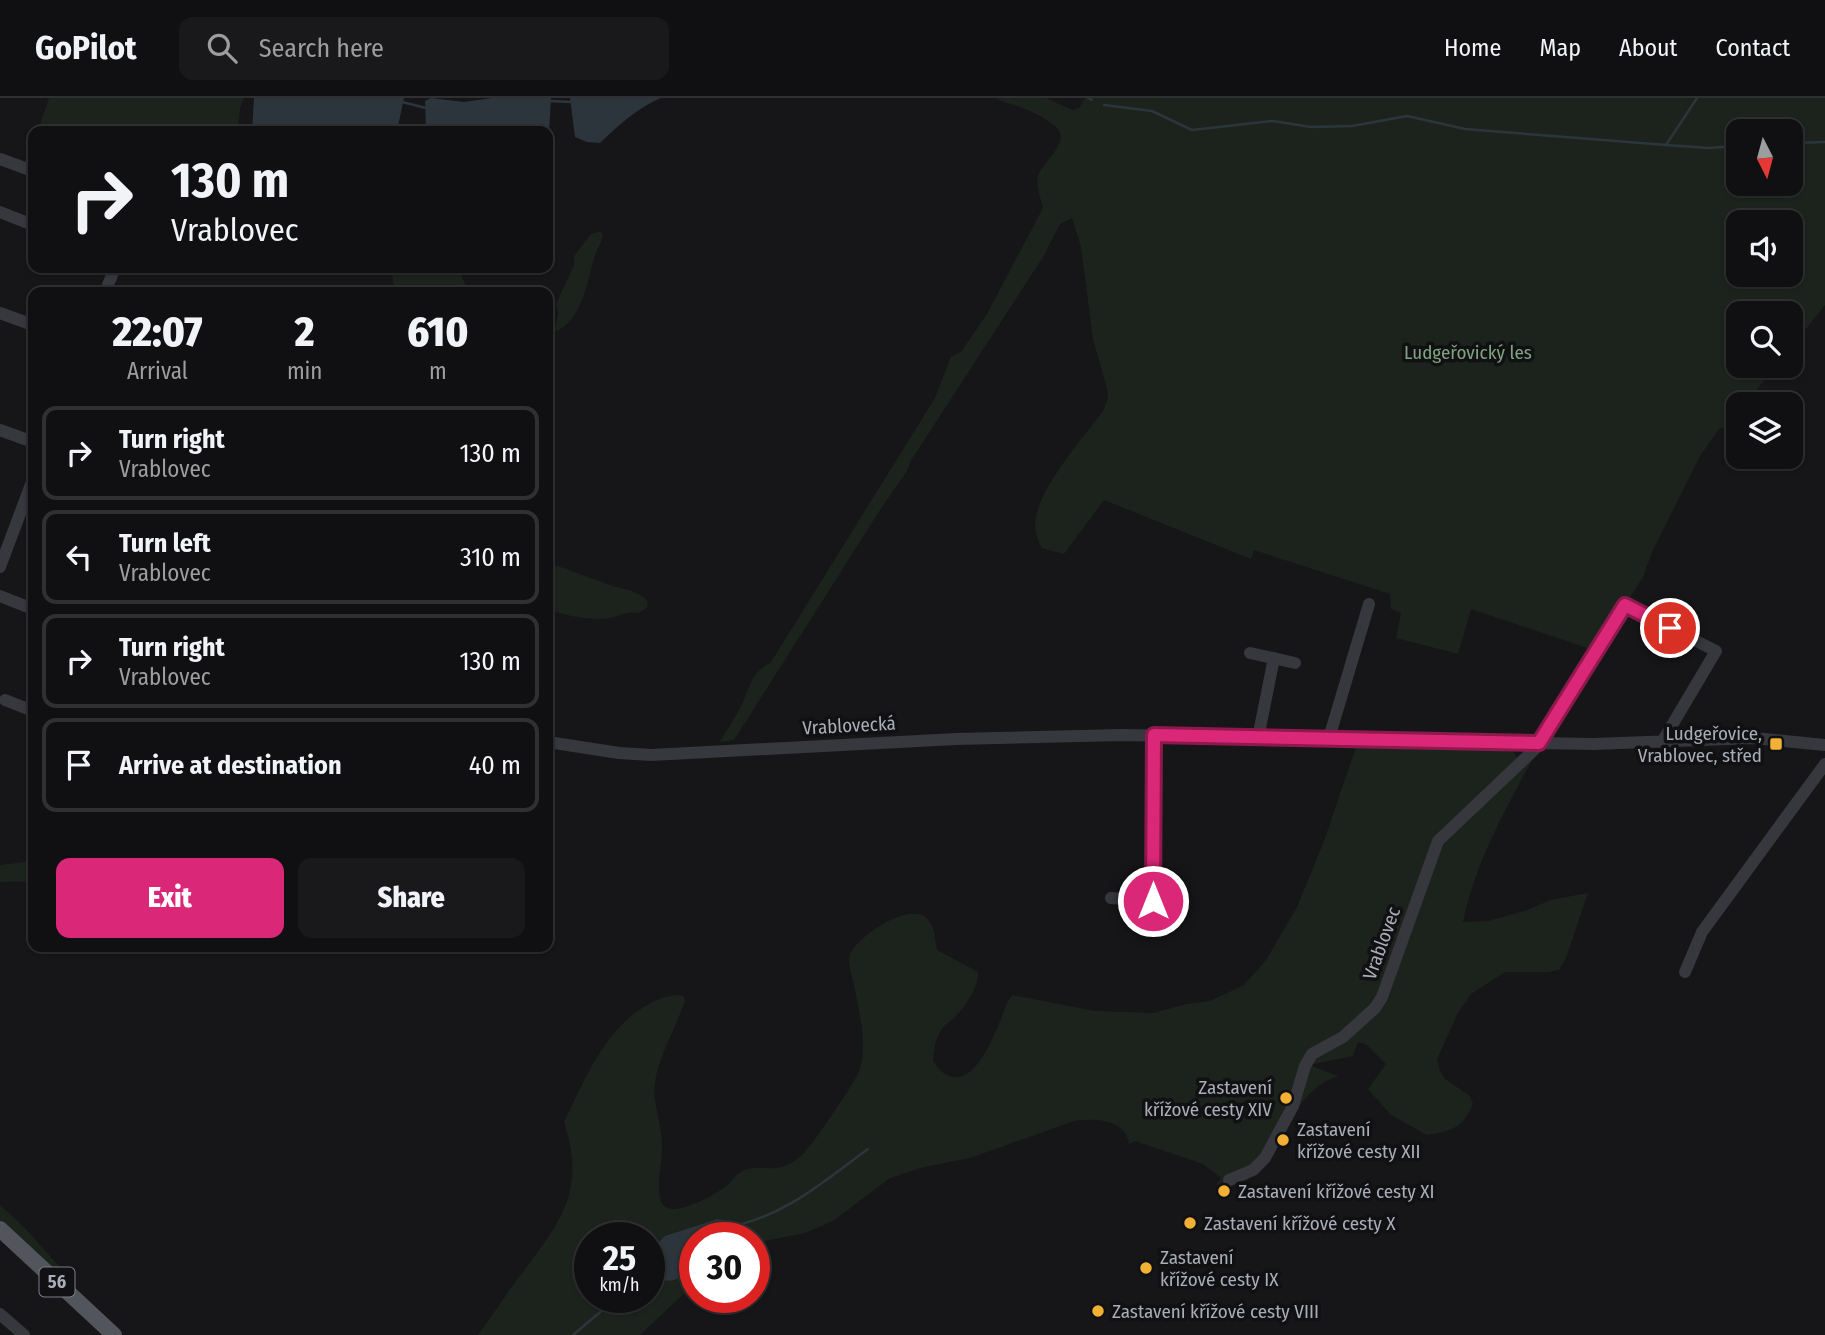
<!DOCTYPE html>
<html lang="en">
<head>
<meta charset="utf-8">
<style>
	body { margin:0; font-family:"Fira Sans Condensed",sans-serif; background:#19191b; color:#f1f3f6; height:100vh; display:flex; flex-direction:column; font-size:26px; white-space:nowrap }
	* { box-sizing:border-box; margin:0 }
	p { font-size:23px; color:#9c9d9f }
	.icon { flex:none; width:38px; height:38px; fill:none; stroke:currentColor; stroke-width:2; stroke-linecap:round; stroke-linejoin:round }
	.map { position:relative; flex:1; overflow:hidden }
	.panel { position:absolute; left:28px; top:189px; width:525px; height:665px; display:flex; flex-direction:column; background:#101012; border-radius:14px; box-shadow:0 2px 5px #0004,0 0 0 2px #303032 }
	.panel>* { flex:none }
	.banner { position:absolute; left:28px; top:28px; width:525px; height:147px; border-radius:14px; box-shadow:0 2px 5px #0004,0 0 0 2px #303032; background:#101012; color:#f1f3f6; overflow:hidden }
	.needle { width:46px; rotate:174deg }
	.fabs { position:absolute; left:1726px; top:21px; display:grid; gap:14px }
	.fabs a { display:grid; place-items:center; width:77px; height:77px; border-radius:14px; background:#101012; box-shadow:0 2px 5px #0004,0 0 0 2px #303032; font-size:35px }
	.speed { position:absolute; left:574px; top:1124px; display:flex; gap:14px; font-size:35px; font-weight:700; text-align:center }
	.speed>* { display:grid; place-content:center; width:91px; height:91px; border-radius:50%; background:#101012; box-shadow:0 2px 5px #0004,0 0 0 2px #303032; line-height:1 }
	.speed small { font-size:18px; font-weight:400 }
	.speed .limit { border:10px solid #d22; background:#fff; color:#111 }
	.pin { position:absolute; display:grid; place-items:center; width:60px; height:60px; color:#fff; margin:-30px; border:4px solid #fff; border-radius:50%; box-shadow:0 2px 7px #0007 }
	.me { position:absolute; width:77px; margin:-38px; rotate:0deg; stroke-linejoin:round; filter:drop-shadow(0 0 5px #0008) }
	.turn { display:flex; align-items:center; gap:24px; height:147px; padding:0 28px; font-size:32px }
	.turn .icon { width:91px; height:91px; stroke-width:2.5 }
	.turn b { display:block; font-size:49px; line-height:60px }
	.eta { display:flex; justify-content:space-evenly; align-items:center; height:119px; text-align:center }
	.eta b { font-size:42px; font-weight:800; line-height:49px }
	.action { display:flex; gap:14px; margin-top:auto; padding:14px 28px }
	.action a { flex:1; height:80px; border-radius:14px; background:#db2777; color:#fff; font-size:28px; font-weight:800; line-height:80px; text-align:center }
	.action a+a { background:#19191b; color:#f1f3f6 }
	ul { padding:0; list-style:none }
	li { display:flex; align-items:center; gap:21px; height:94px; margin:0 14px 10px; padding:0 14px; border:4px solid #303032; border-radius:14px }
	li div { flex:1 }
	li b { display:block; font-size:26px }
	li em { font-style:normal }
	header { display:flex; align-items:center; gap:42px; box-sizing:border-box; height:98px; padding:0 35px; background:#101012; border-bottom:2px solid #303032 }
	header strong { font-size:33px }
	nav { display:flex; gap:38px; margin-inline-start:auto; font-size:24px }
	.search { width:490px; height:63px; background:#19191b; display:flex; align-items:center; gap:18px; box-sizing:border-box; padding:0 24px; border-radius:14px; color:#9c9d9f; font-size:26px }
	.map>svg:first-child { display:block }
</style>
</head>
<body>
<header>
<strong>GoPilot</strong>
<div class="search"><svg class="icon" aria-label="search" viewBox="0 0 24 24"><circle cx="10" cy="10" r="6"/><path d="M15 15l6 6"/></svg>Search here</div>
<nav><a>Home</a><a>Map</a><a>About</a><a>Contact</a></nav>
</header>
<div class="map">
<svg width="1825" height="1237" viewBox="0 0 1825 1237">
	<rect width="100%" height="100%" fill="#161618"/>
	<!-- green -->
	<path fill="#1c231d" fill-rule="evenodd" d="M 49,0 L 244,0 L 240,10 L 238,33 L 137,33 L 114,28 L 97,28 L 76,33 L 38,33 Z
		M 995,0 L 1046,0 L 1072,12 L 1079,10 L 1085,0 L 1825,0 L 1825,207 L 1790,251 L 1790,215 L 1738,215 L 1738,268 L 1776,268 L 1745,306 L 1738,306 L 1738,315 L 1727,328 L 1719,331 L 1700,358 L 1652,454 L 1643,479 L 1625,507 L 1604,523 L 1593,552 L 1471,511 L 1458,556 L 1396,540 L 1401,515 L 1391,511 L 1390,496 L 1254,452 L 1251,461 L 1104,402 L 1064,456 L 1042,450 C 1037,441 1034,431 1036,419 C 1042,386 1083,340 1103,313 L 1108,300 L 1107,290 L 1093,241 L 1081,149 L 1072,120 L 1060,126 L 1043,159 L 910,364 L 907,373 L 882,409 L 734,642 L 720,644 C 727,631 737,618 743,604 C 752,584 750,577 771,564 L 935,300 L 951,259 L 961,254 L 987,216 L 1043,110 C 1041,99 1035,90 1038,78 C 1043,63 1074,42 1054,27 C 1045,20 1031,13 1020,9 C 1012,6 1002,4 995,0 ZM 1738,33 L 1790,33 L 1790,86 L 1738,86 ZM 1738,124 L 1790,124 L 1790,177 L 1738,177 Z
		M 601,133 L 603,139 C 600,147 595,155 593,164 C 587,187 580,225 554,234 L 558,216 L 556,206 L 574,167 L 574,158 L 591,136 Z
		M 391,170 L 462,170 L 462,180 L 470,194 L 395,194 Z
		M 548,465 C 568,471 587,479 607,486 C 622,492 638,491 648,504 L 647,510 L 638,515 C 628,513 620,518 610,520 C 595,523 560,518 548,510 Z
		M 1357,646 L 1511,650 L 1521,667 L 1538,651 C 1508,707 1476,761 1463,824 L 1488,823 L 1528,812 L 1550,802 L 1588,795 L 1566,860 L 1559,872 L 1548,874 L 1505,874 L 1471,896 L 1459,913 L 1437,961 L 1440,973 L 1445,981 L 1470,998 L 1473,1006 C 1462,1030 1453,1033 1427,1037 L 1391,1017 L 1368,991 L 1386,966 L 1366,946 L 1358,944 L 1353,958 L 1309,967 L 1338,978 C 1287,996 1289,1049 1250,1080 C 1244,1085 1233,1088 1225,1091 L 1217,1086 L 1221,1080 L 1203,1066 L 1135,1043 L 1129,1046 C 1127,1021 1093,1020 1074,1023 L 970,1060 L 924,1069 L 890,1080 L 833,1123 L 805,1135 L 754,1145 L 754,1139 L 727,1139 L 730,1136 L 717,1121 L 665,1138 L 649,1154 L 649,1139 L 590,1139 L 590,1199 L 649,1199 L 649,1173 L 658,1182 L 695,1169 L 695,1185 L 640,1237 L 478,1237 C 493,1216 507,1195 522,1175 C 562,1122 586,1092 564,1024 C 586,979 608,923 657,902 C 666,899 673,896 683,898 L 685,902 C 676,932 650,971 655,1002 C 657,1016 661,1030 662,1044 C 663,1058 659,1072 659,1086 C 659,1093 659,1102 663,1107 C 674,1121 719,1095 730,1085 C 733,1082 736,1076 741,1074 C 759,1063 774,1080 800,1059 C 809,1053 852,988 858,976 C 869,951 859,914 854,887 C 852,878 847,865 850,856 C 858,838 907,805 925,819 C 935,826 935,840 937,852 L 978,874 C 979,889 965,909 955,919 C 951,923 946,926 942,931 C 935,941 934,952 933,963 C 936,967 940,973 945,976 C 978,995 999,923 1008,903 L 1012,897 L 1095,913 L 1154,915 L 1186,906 L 1210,903 L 1244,887 L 1266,862 L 1297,809 L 1324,743 Z
		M 33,763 L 33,783 L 0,784 L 0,767 Z
		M 0,1107 L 24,1129 L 65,1175 L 54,1172 L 0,1122 Z"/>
	<!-- water -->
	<path fill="#2c353c" d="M 254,0 L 404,0 L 397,33 L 252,33 Z
		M 431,0 L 464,4 L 492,0 L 551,0 L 549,35 L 548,37 L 548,33 L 426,33 L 425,3 Z
		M 570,0 L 661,0 C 637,10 619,27 600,45 L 587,44 L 575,39 Z
		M 717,1121 L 724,1122 L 730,1136 L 727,1139 L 695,1139 L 695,1169 C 678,1182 666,1190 650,1173 L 649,1154 L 665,1138 Z"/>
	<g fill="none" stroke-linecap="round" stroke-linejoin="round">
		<!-- stream -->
		<path stroke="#2c353c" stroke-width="2.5" d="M 1088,0 L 1092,2
			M 550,3 L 571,4
			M 402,4 L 426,10
			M 1104,7 L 1152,13 L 1192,32 L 1273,23 L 1311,29 L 1352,28 L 1407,18 L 1465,31 L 1666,47 L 1709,50 L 1738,48
			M 1790,45 L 1825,44
			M 1666,47 L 1697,0
			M 727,1129 C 783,1120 824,1083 868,1051
			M 573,1237 L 618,1199"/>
		<!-- minor -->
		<path stroke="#37383d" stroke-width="12" d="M 0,61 L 33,73
			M 0,114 L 33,127
			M 105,194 L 115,170
			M 230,194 L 231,194
			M 0,215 L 33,227
			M 0,332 L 33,344
			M 0,469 L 33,381
			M 0,498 L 33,511
			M 1250,555 L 1295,565
			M 5,602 L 33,613
			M 1258,640 L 1274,560
			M 1329,640 L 1369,506
			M 548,644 L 619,655 L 651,657 L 956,641 L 1122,637 L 1594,646 L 1754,640 L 1825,647
			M 1111,800 L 1153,803
			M 1139,829 L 1153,803 L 1154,637
			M 1685,874 L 1702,834 L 1825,666
			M 1229,1082 L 1253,1072 L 1265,1060 L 1293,1008 L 1305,968 L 1312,956 L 1343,939 L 1375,910 L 1382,899 L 1438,743 L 1536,650 L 1625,507 L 1716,553 L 1662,644
			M 0,1216 L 24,1237"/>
		<!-- major -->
		<path stroke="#53555c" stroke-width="16" d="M 0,1131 L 114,1237"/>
	</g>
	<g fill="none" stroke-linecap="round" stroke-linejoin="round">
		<defs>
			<path id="route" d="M 1153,803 L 1154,637 L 1539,645 L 1625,507 L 1670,530"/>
		</defs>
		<!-- route casing -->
		<use href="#route" stroke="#8e194d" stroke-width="18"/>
		<!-- route -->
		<use href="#route" stroke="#db2777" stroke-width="12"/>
	</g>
	<!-- markers -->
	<g fill="#f2b134" stroke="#111113" stroke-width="2.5">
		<rect x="1769" y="639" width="14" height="14" rx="3.5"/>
		<circle cx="1286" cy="1000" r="7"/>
		<circle cx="1283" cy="1042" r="7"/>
		<circle cx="1224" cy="1093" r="7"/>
		<circle cx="1190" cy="1125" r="7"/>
		<circle cx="1146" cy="1170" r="7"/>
		<circle cx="1098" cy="1213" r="7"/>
	</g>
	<g text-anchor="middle" stroke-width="7" stroke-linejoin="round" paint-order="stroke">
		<!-- shield labels -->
		<rect fill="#111113" stroke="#7b7e86" stroke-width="2" x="39.5" y="1169.5" width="35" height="29" rx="5"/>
		<g font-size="18" font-weight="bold" fill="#a8adb8">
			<text x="57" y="1190">56</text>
		</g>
		<!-- park labels -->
		<g font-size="19" fill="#7fa381" stroke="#111113">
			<text x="1468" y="261">Ludgeřovický les</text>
		</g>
		<!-- street labels -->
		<g font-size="19" fill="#a8adb8" stroke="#111113">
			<text transform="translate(849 627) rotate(-3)" y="7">Vrablovecká</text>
			<text transform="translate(1381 845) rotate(-70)" y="7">Vrablovec</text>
		</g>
		<!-- poi labels -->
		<g font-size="19" fill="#a8adb8" stroke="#111113" text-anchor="start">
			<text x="1762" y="642" text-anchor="end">Ludgeřovice,<tspan x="1762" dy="22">Vrablovec, střed</tspan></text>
			<text x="1272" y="996" text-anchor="end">Zastavení<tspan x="1272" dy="22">křížové cesty XIV</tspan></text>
			<text x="1297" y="1038">Zastavení<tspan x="1297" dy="22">křížové cesty XII</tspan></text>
			<text x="1238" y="1100">Zastavení křížové cesty XI</text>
			<text x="1204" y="1132">Zastavení křížové cesty X</text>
			<text x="1160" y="1166">Zastavení<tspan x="1160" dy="22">křížové cesty IX</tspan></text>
			<text x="1112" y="1220">Zastavení křížové cesty VIII</text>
		</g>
	</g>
</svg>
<div class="fabs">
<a><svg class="needle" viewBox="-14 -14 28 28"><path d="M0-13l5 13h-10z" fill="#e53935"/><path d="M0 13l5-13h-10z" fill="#9c9d9f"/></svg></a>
<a><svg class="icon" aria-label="sound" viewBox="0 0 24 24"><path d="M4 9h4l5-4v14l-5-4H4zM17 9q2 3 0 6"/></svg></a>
<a><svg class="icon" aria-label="search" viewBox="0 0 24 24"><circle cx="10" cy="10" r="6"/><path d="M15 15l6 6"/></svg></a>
<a><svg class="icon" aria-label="layers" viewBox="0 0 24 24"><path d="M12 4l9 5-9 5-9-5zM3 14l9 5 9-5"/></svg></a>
</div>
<div class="speed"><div>25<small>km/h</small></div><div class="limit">30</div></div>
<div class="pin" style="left:1670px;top:530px;background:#d93025"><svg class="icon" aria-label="arrive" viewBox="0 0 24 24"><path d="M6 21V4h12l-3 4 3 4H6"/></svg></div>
<svg class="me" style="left:1153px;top:803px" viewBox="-20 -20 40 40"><circle r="17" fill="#db2777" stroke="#fff" stroke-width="3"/><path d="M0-11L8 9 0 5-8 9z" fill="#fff"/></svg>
<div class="banner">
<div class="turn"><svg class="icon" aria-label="right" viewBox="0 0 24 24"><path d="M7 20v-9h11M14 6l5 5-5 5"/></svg><div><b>130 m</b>Vrablovec</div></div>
</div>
<section class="panel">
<div class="eta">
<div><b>22:07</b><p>Arrival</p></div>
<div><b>2</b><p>min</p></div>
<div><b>610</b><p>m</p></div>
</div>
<ul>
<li><svg class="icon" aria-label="right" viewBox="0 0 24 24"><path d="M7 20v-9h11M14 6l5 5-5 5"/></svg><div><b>Turn right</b><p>Vrablovec</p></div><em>130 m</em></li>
<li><svg class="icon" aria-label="left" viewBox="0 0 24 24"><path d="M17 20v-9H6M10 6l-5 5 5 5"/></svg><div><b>Turn left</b><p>Vrablovec</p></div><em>310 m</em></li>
<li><svg class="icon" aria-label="right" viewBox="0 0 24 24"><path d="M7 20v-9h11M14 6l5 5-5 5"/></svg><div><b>Turn right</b><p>Vrablovec</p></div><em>130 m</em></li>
<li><svg class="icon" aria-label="arrive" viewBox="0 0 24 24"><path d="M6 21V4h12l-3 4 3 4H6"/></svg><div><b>Arrive at destination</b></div><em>40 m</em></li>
</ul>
<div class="action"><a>Exit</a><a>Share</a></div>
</section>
</div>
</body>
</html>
